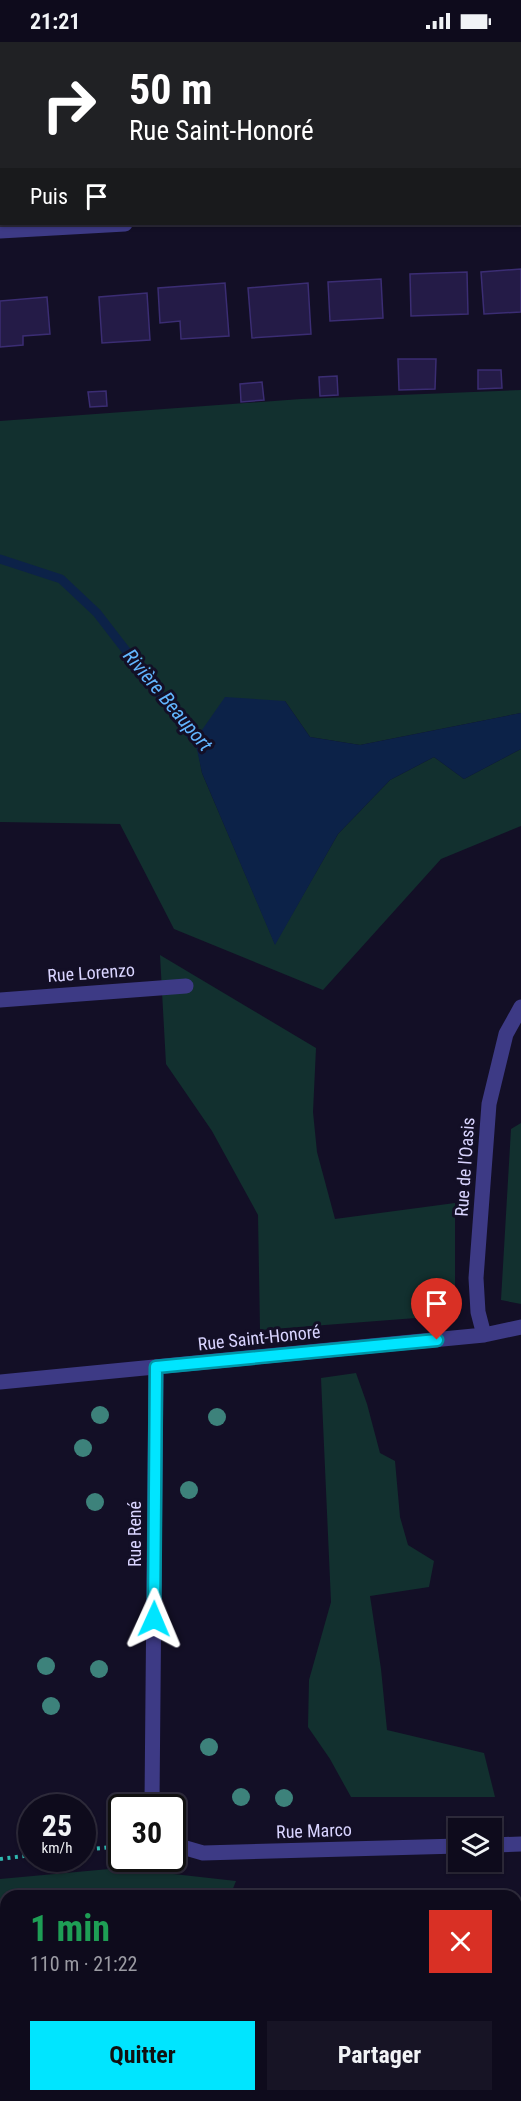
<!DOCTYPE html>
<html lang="fr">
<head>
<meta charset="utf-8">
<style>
	body { margin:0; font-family:"Roboto Condensed",sans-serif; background:#171425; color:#f1f3f6; height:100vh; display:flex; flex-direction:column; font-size:22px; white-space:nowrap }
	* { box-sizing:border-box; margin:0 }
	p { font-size:20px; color:#9b9ba3 }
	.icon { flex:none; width:33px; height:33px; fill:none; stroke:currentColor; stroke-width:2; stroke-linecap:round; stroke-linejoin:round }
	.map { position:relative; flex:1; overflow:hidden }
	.details { position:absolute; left:0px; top:1848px; width:522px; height:212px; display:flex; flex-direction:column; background:#0e0b1c; border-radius:18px 18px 0 0; box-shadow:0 2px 4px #0004,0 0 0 2px #2e2b3b }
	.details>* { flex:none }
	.guide { position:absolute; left:0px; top:0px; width:522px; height:183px; box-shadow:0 2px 4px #0004,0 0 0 2px #2e2b3b; background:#202124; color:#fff; overflow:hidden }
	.fabs { position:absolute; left:448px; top:1776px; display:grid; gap:12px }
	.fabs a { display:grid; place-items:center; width:54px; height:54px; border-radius:0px; background:#0e0b1c; box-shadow:0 2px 4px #0004,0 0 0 2px #2e2b3b; font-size:30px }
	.speed { position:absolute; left:18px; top:1752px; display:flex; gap:12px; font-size:30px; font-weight:700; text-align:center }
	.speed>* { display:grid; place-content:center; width:78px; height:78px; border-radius:50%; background:#0e0b1c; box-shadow:0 2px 4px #0004,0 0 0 2px #2e2b3b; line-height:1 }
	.speed small { font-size:15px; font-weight:400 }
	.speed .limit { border:3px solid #111; border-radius:9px; background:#fff; color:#111 }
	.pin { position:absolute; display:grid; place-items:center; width:51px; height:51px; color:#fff; margin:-62px -26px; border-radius:50% 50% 50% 0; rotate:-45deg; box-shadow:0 0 6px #0007 }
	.pin .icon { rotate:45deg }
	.me { position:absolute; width:66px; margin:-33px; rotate:1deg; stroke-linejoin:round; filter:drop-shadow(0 0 4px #0008) }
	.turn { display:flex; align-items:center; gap:21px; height:126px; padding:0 30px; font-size:27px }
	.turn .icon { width:78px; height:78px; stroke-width:2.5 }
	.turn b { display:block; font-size:42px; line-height:51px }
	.then { display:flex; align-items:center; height:57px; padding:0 30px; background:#0003; gap:12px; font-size:22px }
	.round { display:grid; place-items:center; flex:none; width:63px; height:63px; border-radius:0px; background:#171425 }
	.summary { display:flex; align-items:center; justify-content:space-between; height:102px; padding:0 30px }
	h1 { font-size:36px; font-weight:700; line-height:45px; color:#1e9e55 }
	.cta { display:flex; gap:12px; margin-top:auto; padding:12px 30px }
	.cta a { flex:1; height:69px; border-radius:0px; background:#00e5ff; color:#111; font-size:24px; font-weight:700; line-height:69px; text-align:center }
	.cta a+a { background:#171425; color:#f1f3f6 }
	.status { display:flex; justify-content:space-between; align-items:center; height:42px; padding:0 30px; background:#0e0b1c; direction:ltr }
	.status svg { height:16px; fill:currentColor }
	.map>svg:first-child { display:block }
</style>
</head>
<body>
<div class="status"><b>21:21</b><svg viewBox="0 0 49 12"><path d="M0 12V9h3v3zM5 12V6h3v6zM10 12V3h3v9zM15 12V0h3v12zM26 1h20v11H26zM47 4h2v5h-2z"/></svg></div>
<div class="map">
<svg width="521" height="2059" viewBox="0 0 521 2059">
	<rect width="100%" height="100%" fill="#130f26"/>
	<!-- green -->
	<path fill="#12302f" d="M 521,348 L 521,671 L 360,703 L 310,695 L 285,659 L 196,698 L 202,731 L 275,902 L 338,792 L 390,738 L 434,715 L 464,737 L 521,707 L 521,784 L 441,817 L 323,948 L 174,887 L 120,782 L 0,780 L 0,379 L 301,357 Z
		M 160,913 L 316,1006 L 313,1070 L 317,1110 L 335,1177 L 455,1161 L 455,1273 L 260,1288 L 258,1173 L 212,1089 L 166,1022 Z
		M 521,1081 L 521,1262 L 501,1258 L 511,1087 Z
		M 356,1331 L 367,1362 L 380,1411 L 395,1419 L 400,1475 L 408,1503 L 434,1519 L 429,1545 L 370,1554 L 381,1627 L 387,1688 L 484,1711 L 495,1755 L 351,1755 L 330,1717 L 308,1685 L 309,1638 L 331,1560 L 321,1336 Z
		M 120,1826 L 236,1839 L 230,1854 L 6,1854 L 6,2038 L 0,2038 L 0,1837 Z"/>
	<!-- water -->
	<path fill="#0c2248" d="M 225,655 L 285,659 L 310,695 L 360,703 L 521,671 L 521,707 L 464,737 L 434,715 L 390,738 L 338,792 L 275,903 L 202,731 L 195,698 Z"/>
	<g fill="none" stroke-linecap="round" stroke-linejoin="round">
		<!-- stream -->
		<path stroke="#0c2248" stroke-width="9" d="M 0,517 L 61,537 L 97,571 L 195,698 L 204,705"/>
	</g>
	<!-- building -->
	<path fill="#241b47" stroke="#3b2d73" stroke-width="1.5" d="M 28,0 L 54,0 L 54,2 L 28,2 Z
		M 114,0 L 139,0 L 139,2 L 114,2 Z
		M 0,76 L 2,76 L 2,122 L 0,122 Z
		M 521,227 L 521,270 L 484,272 L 481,230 Z
		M 467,230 L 468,272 L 411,274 L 410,232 Z
		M 381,237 L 383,276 L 330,279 L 328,240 Z
		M 225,241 L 229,294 L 181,297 L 180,279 L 160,281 L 158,246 Z
		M 308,241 L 311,292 L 252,296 L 248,246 Z
		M 147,251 L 150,298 L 102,301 L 99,255 Z
		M 47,255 L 50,292 L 23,294 L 23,303 L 0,305 L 0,259 Z
		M 398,317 L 436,317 L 435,347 L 399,348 Z
		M 478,328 L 501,328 L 502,346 L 478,347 Z
		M 337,334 L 338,353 L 320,354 L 319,335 Z
		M 262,340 L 264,358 L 241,360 L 240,342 Z
		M 106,349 L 107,364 L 90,365 L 88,350 Z"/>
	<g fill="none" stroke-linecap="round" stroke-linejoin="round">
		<!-- path -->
		<path stroke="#2fb8b0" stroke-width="4" stroke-dasharray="3 4.5" stroke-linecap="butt" d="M 82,1808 L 122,1804
			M 0,1817 L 32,1813"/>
		<!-- minor -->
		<path stroke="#3d3a85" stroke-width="15" d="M 402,0 L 402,2
			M 520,160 L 521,160
			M 0,189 L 125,182
			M 0,958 L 186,944
			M 484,1293 L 478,1270 L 476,1236 L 489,1062 L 506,992 L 521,965
			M 0,1340 L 484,1293 L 521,1285
			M 154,1766 L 152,1760 L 156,1325
			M 172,1802 L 203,1811 L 459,1804
			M 492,1803 L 521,1802"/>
	</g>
	<!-- trees -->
	<g fill="#3d827b">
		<circle cx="100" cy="1373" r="9"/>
		<circle cx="217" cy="1375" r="9"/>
		<circle cx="83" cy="1406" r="9"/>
		<circle cx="189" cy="1448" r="9"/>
		<circle cx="95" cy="1460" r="9"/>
		<circle cx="46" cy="1624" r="9"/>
		<circle cx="99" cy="1627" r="9"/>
		<circle cx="51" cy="1664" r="9"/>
		<circle cx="209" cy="1705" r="9"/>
		<circle cx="241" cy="1755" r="9"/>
		<circle cx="284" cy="1756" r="9"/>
	</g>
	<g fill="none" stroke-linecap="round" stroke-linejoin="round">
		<defs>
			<path id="route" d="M 154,1577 L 156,1325 L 437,1298"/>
		</defs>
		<!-- route casing -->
		<use href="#route" stroke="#0095a6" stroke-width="15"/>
		<!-- route -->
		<use href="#route" stroke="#00e5ff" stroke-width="10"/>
	</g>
	<g text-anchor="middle" stroke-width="6" stroke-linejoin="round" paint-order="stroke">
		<!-- street labels -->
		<g font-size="18" fill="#d9d4ff" stroke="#130f26">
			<text transform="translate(91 931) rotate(-4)" y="6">Rue Lorenzo</text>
			<text transform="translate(465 1125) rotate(-86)" y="6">Rue de l'Oasis</text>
			<text transform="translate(259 1296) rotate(-6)" y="6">Rue Saint-Honoré</text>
			<text transform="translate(135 1492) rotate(-90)" y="6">Rue René</text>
			<text transform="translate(314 1789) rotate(-2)" y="6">Rue Marco</text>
		</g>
		<!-- water labels -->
		<g font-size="20" font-style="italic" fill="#62b6ff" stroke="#130f26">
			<text transform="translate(168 658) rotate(50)" y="7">Rivière Beauport</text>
		</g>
	</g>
</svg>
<div class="fabs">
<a><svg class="icon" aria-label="layers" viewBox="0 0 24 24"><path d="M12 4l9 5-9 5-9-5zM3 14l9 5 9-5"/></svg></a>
</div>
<div class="speed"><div>25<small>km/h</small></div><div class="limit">30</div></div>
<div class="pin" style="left:437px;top:1298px;background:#d93025"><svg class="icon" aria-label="arrive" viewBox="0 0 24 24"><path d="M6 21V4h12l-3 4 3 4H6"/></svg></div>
<svg class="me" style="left:154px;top:1577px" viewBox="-20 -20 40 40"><path d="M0-17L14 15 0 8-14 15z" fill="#00e5ff" stroke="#fff" stroke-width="4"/></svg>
<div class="guide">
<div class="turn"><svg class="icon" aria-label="right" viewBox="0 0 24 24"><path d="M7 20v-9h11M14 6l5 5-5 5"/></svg><div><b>50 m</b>Rue Saint-Honoré</div></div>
<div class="then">Puis<svg class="icon" aria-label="arrive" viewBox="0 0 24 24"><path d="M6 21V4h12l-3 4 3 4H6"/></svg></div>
</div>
<section class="details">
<div class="summary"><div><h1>1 min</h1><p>110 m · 21:22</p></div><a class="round" style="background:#d93025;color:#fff"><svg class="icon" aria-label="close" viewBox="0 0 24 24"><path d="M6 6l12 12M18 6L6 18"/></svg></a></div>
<div class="cta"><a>Quitter</a><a>Partager</a></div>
</section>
</div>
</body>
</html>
